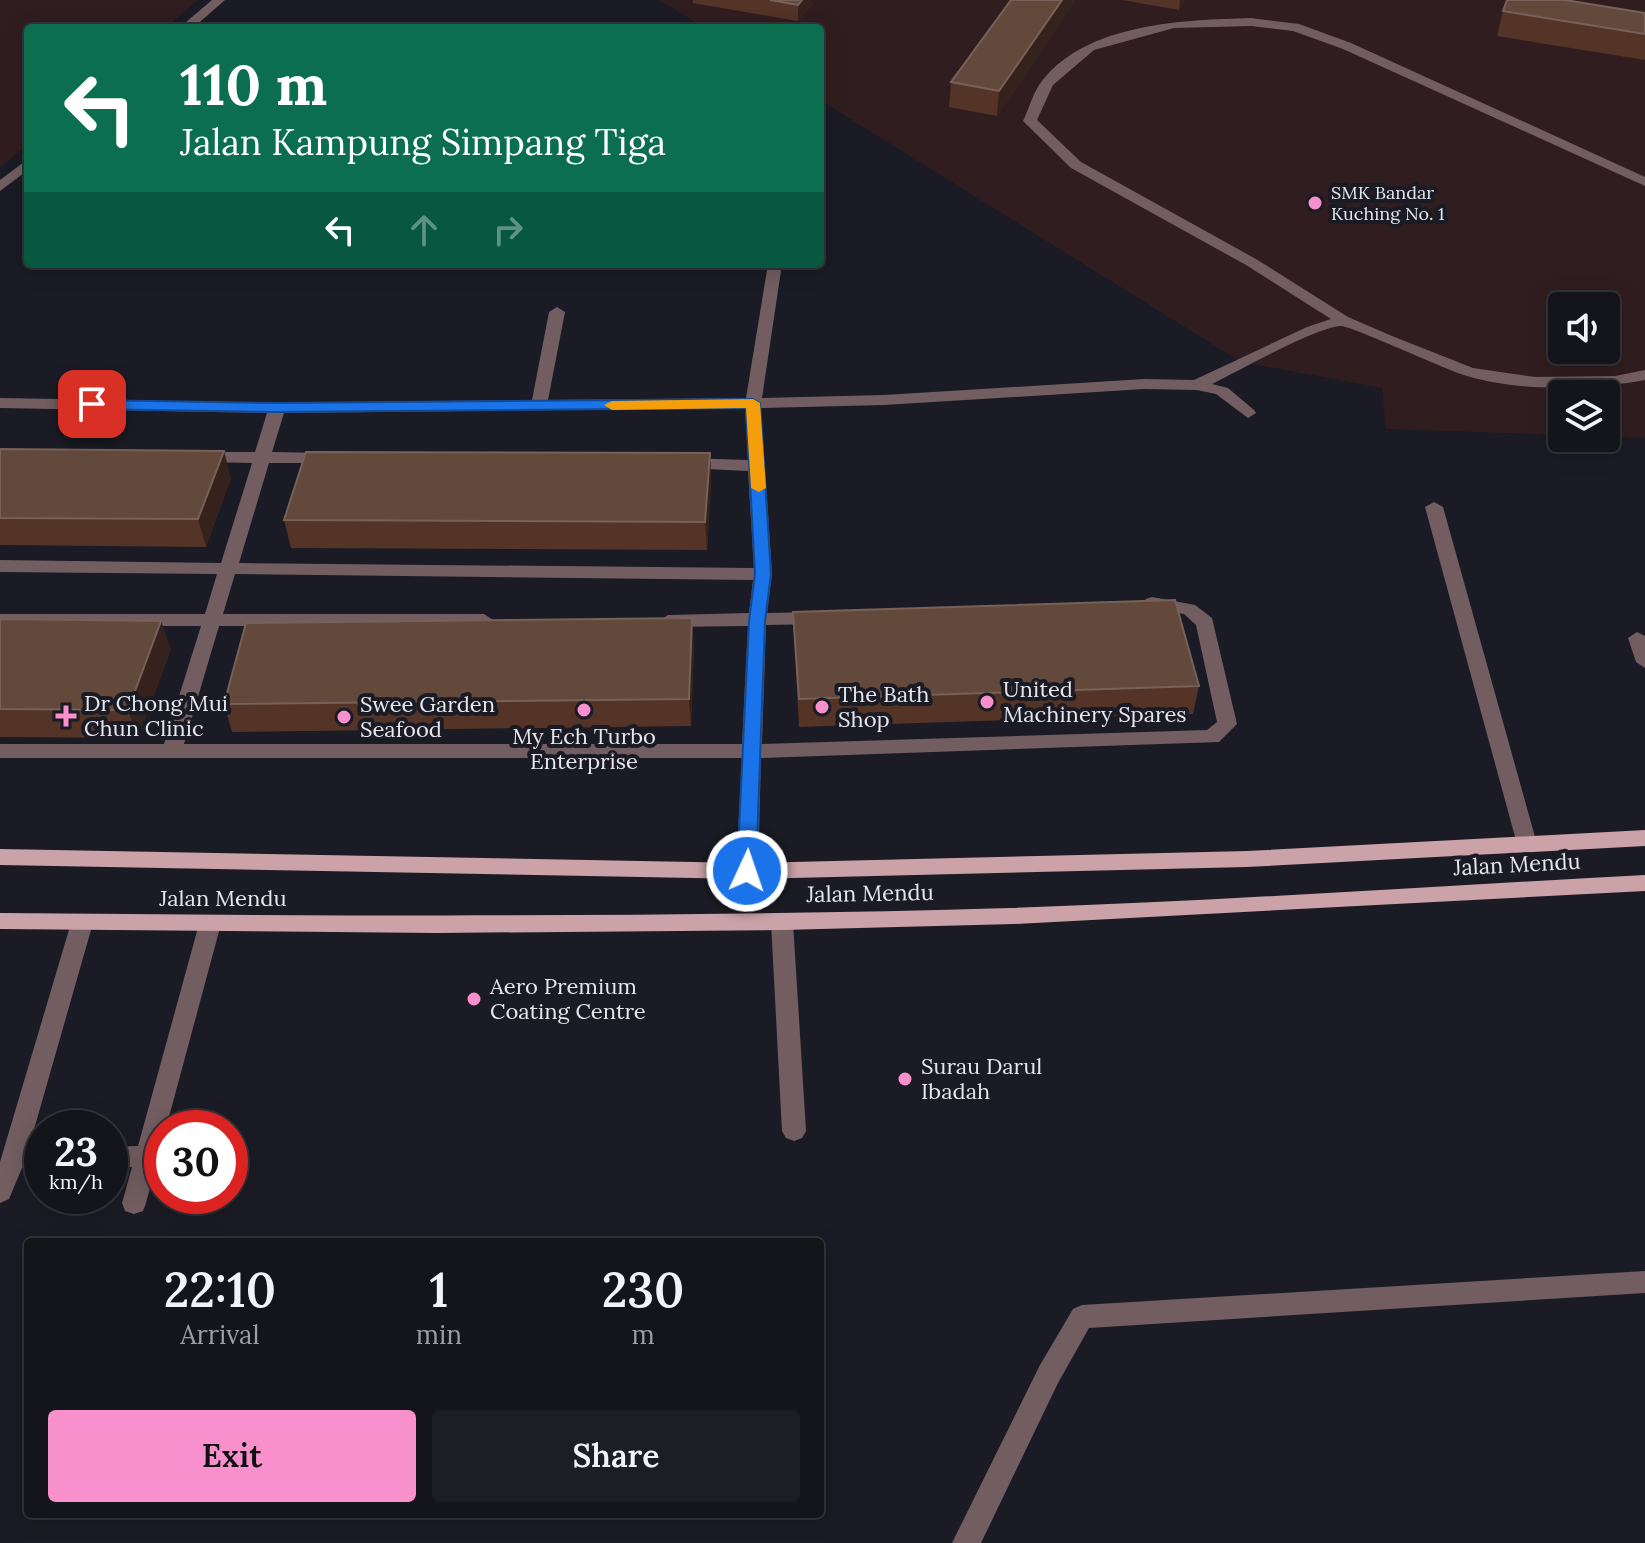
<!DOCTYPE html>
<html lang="en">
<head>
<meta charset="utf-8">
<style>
	body { margin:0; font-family:Lora,serif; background:#1d1d24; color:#f1f3f6; height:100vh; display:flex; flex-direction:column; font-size:30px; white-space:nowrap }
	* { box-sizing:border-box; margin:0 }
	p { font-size:26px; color:#9d9ea3 }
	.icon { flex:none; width:44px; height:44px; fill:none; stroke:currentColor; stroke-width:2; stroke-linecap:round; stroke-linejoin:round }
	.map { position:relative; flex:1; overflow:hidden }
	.panel { position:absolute; left:24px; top:1238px; width:800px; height:280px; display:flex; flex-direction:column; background:#14141b; border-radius:8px; box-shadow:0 4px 20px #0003,0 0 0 2px #33333a }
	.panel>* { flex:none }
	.banner { position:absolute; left:24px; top:24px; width:800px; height:244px; border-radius:8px; box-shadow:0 4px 20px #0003,0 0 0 2px #33333a; background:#0b6e4f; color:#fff; overflow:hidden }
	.controls { position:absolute; left:1548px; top:292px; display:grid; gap:16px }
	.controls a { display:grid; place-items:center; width:72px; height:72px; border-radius:8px; background:#14141b; box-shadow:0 4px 20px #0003,0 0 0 2px #33333a; font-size:40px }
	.speed { position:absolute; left:24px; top:1110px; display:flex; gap:16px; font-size:40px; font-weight:700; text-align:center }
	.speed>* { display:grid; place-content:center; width:104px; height:104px; border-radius:50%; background:#14141b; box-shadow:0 4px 20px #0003,0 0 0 2px #33333a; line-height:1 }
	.speed small { font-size:20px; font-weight:400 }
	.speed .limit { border:12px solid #d22; background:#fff; color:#111 }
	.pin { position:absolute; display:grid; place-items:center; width:68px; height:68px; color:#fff; margin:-34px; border-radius:16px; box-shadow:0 4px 12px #0006 }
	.me { position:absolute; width:88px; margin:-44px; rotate:3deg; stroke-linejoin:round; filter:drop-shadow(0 0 6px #0008) }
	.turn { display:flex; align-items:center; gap:28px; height:168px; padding:0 24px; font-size:36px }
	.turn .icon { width:104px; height:104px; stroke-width:2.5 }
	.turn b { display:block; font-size:56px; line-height:68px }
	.lanes { display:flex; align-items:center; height:76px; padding:0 24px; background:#0003; justify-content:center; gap:40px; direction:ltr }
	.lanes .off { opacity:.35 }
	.eta { display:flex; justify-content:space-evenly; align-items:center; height:136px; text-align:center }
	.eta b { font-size:48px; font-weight:600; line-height:56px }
	.primary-button { display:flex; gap:16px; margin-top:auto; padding:16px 24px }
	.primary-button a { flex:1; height:92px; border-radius:8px; background:#f790cd; color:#111; font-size:32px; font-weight:600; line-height:92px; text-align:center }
	.primary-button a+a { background:#1d1d24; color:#f1f3f6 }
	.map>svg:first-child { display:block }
</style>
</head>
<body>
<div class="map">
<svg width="1645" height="1543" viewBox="0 0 1645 1543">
	<rect width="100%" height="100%" fill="#1a1b24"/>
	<!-- education -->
	<path fill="#301d20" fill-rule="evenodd" d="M 0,0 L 198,0 L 165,28 L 28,28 L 28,144 L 0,168 Z
		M 660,0 L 1645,0 L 1645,438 L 1606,437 L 1606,394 L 1562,394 L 1562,435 L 1386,429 L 1382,388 L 1241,362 L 820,100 L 820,28 L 705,28 ZM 1562,306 L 1606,306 L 1606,350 L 1562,350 Z"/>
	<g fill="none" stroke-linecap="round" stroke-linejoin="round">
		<!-- minor -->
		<path fill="#725e61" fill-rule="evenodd" d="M 212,0 L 225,0 L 193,28 L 179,28 Z
			M 1251,18 L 1299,24 L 1351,43 L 1645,177 L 1645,186 L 1343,49 L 1293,31 L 1251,26 L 1174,28 L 1094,50 L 1053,85 L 1037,120 L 1081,162 L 1256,259 L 1348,317 L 1392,336 L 1473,368 L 1535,377 L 1615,376 L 1645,370 L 1645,380 C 1592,390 1516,392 1464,375 C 1444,369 1350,325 1340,326 C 1312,329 1241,370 1212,384 L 1228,388 L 1254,410 L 1256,413 L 1248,418 L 1216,394 L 1197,390 L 1144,389 L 884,405 L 761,408 L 772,574 L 767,613 L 820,612 L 829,618 L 820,624 L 766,625 L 762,744 L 1207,730 L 1217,722 L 1196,625 L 1184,614 L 1146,607 L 1143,603 L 1146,599 L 1152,597 L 1195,605 L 1212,618 L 1237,724 L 1219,742 L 761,758 L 758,871 L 754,877 L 740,877 L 736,871 L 742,758 L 0,758 L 0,744 L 164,744 L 201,626 L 0,626 L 0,614 L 205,614 L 217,574 L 0,572 L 0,560 L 221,563 L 252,463 L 200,462 L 192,457 L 200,452 L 255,452 L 267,413 L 0,408 L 0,398 L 277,403 L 532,400 L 549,312 L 557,307 L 565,312 L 548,400 L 746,398 L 768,264 L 782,264 L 762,398 L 884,395 L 1144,379 L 1194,380 L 1307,327 L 1331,319 L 1246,265 L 1071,168 L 1023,121 C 1029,109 1033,92 1042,81 C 1087,23 1184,20 1251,18 ZM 745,408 L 748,460 L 684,458 L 676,463 L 684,468 L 748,471 L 754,568 L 239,563 L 269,463 L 328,463 L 336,458 L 328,453 L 272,452 L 284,413 ZM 235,574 L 753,580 L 749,613 L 668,615 L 659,621 L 668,627 L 748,626 L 742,744 L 184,744 L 219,626 L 484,626 L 493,620 L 484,614 L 223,614 Z
			M 28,159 L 28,170 L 0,191 L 0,180 Z
			M 1434,502 L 1443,507 L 1537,844 L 1534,849 L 1520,849 L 1517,844 L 1425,507 Z
			M 1637,632 L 1645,636 L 1645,668 L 1636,662 L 1628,638 Z
			M 782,914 L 790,916 L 793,922 L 806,1131 L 802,1138 L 794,1141 L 786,1138 L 782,1131 L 771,922 L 774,916 Z
			M 82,915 L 90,917 L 93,923 L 29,1147 L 42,1148 L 42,1168 L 22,1168 L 9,1199 L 0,1203 L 0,1162 L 71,923 L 74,917 Z
			M 210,916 L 218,918 L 221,924 L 166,1128 L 162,1128 L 162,1144 L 146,1203 L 143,1211 L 134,1214 L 125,1211 L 122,1203 L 132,1167 L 110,1167 L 110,1147 L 138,1146 L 199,924 L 202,918 Z
			M 1645,1271 L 1645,1293 L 1089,1328 L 1058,1383 L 981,1543 L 952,1543 L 1040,1365 L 1073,1309 L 1082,1305 Z"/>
		<!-- major -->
		<path fill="#caa2a7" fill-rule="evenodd" d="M 1645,830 L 1645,846 L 1247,867 L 747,879 L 0,865 L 0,849 L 747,863 L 1247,851 Z
			M 1645,875 L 1645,891 L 1014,924 L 782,930 L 437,933 L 0,929 L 0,913 C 336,916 673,918 1009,908 C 1221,901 1433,886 1645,875 Z"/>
	</g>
	<!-- wall -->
	<path fill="#533427" d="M 693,0 L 813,0 L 813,4 L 798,21 L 693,3 Z
		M 1011,0 L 1074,0 L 1073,4 L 997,116 L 949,107 L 951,82 Z
		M 1122,0 L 1185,0 L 1179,10 Z
		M 1503,11 L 1645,13 L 1645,60 L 1497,36 Z
		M 0,449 L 231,478 L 206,547 L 0,545 Z
		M 710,453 L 711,481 L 707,550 L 291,548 L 284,520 Z
		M 793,612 L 1199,686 L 1193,714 L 799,727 Z
		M 0,619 L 171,649 L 138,738 L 0,737 Z
		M 694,645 L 691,726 L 232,732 L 224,704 Z"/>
	<!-- shaded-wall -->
	<path fill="#36221d" d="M 802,0 L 813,0 L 813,4 L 798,21 L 798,5 Z
		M 1062,0 L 1074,0 L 1073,4 L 997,116 L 999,91 Z
		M 1180,0 L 1185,0 L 1179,10 Z
		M 224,451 L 231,478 L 206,547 L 198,519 Z
		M 710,453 L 711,481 L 707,550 L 705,522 Z
		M 692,618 L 694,645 L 691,726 L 689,699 Z
		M 161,621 L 171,649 L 138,738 L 128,710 Z"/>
	<!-- building -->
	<path fill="#63483c" stroke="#776158" stroke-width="2" d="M 770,0 L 802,0 L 798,5 Z
		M 1011,0 L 1062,0 L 999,91 L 951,82 Z
		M 1507,0 L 1565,0 L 1645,13 L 1645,34 L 1503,11 Z
		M 0,449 L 224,451 L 198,519 L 0,518 Z
		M 306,452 L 710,453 L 705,522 L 284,520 Z
		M 1175,600 L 1199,686 L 799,699 L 793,612 Z
		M 692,618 L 689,699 L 224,704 L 246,623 Z
		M 0,619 L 161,621 L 128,710 L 0,709 Z"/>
	<!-- route -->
	<path fill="#1a73e8" stroke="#114b97" stroke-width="2" d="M 753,399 L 760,403 L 771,574 L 765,621 L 756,871 L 747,878 L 737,871 L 749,621 L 755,574 L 746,408 L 277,412 L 92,409 L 85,404 L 92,400 L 277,403 Z"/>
	<!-- slow -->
	<path fill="#f59e0b" d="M 753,399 L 760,403 L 766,488 L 759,492 L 751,488 L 746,408 L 612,410 L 604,405 L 612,401 Z"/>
	<!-- markers -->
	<g fill="#f790cd" stroke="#1a1b24" stroke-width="3">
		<circle cx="1315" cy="203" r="8"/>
		<circle cx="987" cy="702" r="8"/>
		<circle cx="822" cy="707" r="8"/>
		<circle cx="584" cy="710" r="8"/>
		<path d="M62 704h8v8h8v8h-8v8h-8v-8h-8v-8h8z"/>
		<circle cx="344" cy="717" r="8"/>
		<circle cx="474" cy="999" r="8"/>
		<circle cx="905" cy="1079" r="8"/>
	</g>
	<g text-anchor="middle" stroke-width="8" stroke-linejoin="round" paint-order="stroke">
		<!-- far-poi labels -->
		<g font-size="18" fill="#e6e7ed" stroke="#1a1b24" text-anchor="start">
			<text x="1331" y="199">SMK Bandar<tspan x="1331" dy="21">Kuching No. 1</tspan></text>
		</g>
		<!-- poi labels -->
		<g font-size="22" fill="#e6e7ed" stroke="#1a1b24" text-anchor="start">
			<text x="1003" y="697">United<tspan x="1003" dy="25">Machinery Spares</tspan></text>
			<text x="838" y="702">The Bath<tspan x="838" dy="25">Shop</tspan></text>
			<text x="84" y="711">Dr Chong Mui<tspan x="84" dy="25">Chun Clinic</tspan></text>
			<text x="360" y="712">Swee Garden<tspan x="360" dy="25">Seafood</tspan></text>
			<text x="584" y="744" text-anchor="middle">My Ech Turbo<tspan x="584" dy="25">Enterprise</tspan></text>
			<text x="490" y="994">Aero Premium<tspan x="490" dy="25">Coating Centre</tspan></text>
			<text x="921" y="1074">Surau Darul<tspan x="921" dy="25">Ibadah</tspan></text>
		</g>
		<!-- street labels -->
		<g font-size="22" fill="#e6e7ed" stroke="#1a1b24">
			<text transform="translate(1517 864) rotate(-3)" y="8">Jalan Mendu</text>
			<text transform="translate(870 893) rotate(-1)" y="8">Jalan Mendu</text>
			<text x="223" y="906">Jalan Mendu</text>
		</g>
	</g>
</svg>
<div class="controls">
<a><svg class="icon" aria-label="sound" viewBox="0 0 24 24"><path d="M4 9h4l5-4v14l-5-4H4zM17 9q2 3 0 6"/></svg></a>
<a><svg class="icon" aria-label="layers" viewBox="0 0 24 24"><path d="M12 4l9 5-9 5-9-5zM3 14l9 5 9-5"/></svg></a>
</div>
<div class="speed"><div>23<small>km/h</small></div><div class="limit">30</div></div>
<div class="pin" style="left:92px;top:404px;background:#d93025"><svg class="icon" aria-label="arrive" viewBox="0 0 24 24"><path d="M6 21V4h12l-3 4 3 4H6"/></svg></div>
<svg class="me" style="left:747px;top:871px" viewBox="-20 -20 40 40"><circle r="17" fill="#1a73e8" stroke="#fff" stroke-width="3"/><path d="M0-11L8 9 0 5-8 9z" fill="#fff"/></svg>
<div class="banner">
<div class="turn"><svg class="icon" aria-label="left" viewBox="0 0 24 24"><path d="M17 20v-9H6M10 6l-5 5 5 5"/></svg><div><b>110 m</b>Jalan Kampung Simpang Tiga</div></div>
<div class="lanes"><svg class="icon" aria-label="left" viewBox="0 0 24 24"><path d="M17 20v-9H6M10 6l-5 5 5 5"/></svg><svg class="icon off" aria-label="ahead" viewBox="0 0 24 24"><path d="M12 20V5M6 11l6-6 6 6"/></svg><svg class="icon off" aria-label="right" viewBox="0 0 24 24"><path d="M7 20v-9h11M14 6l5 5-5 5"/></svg></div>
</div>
<section class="panel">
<div class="eta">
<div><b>22:10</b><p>Arrival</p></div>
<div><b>1</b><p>min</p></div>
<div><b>230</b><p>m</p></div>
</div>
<div class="primary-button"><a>Exit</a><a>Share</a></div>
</section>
</div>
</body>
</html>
